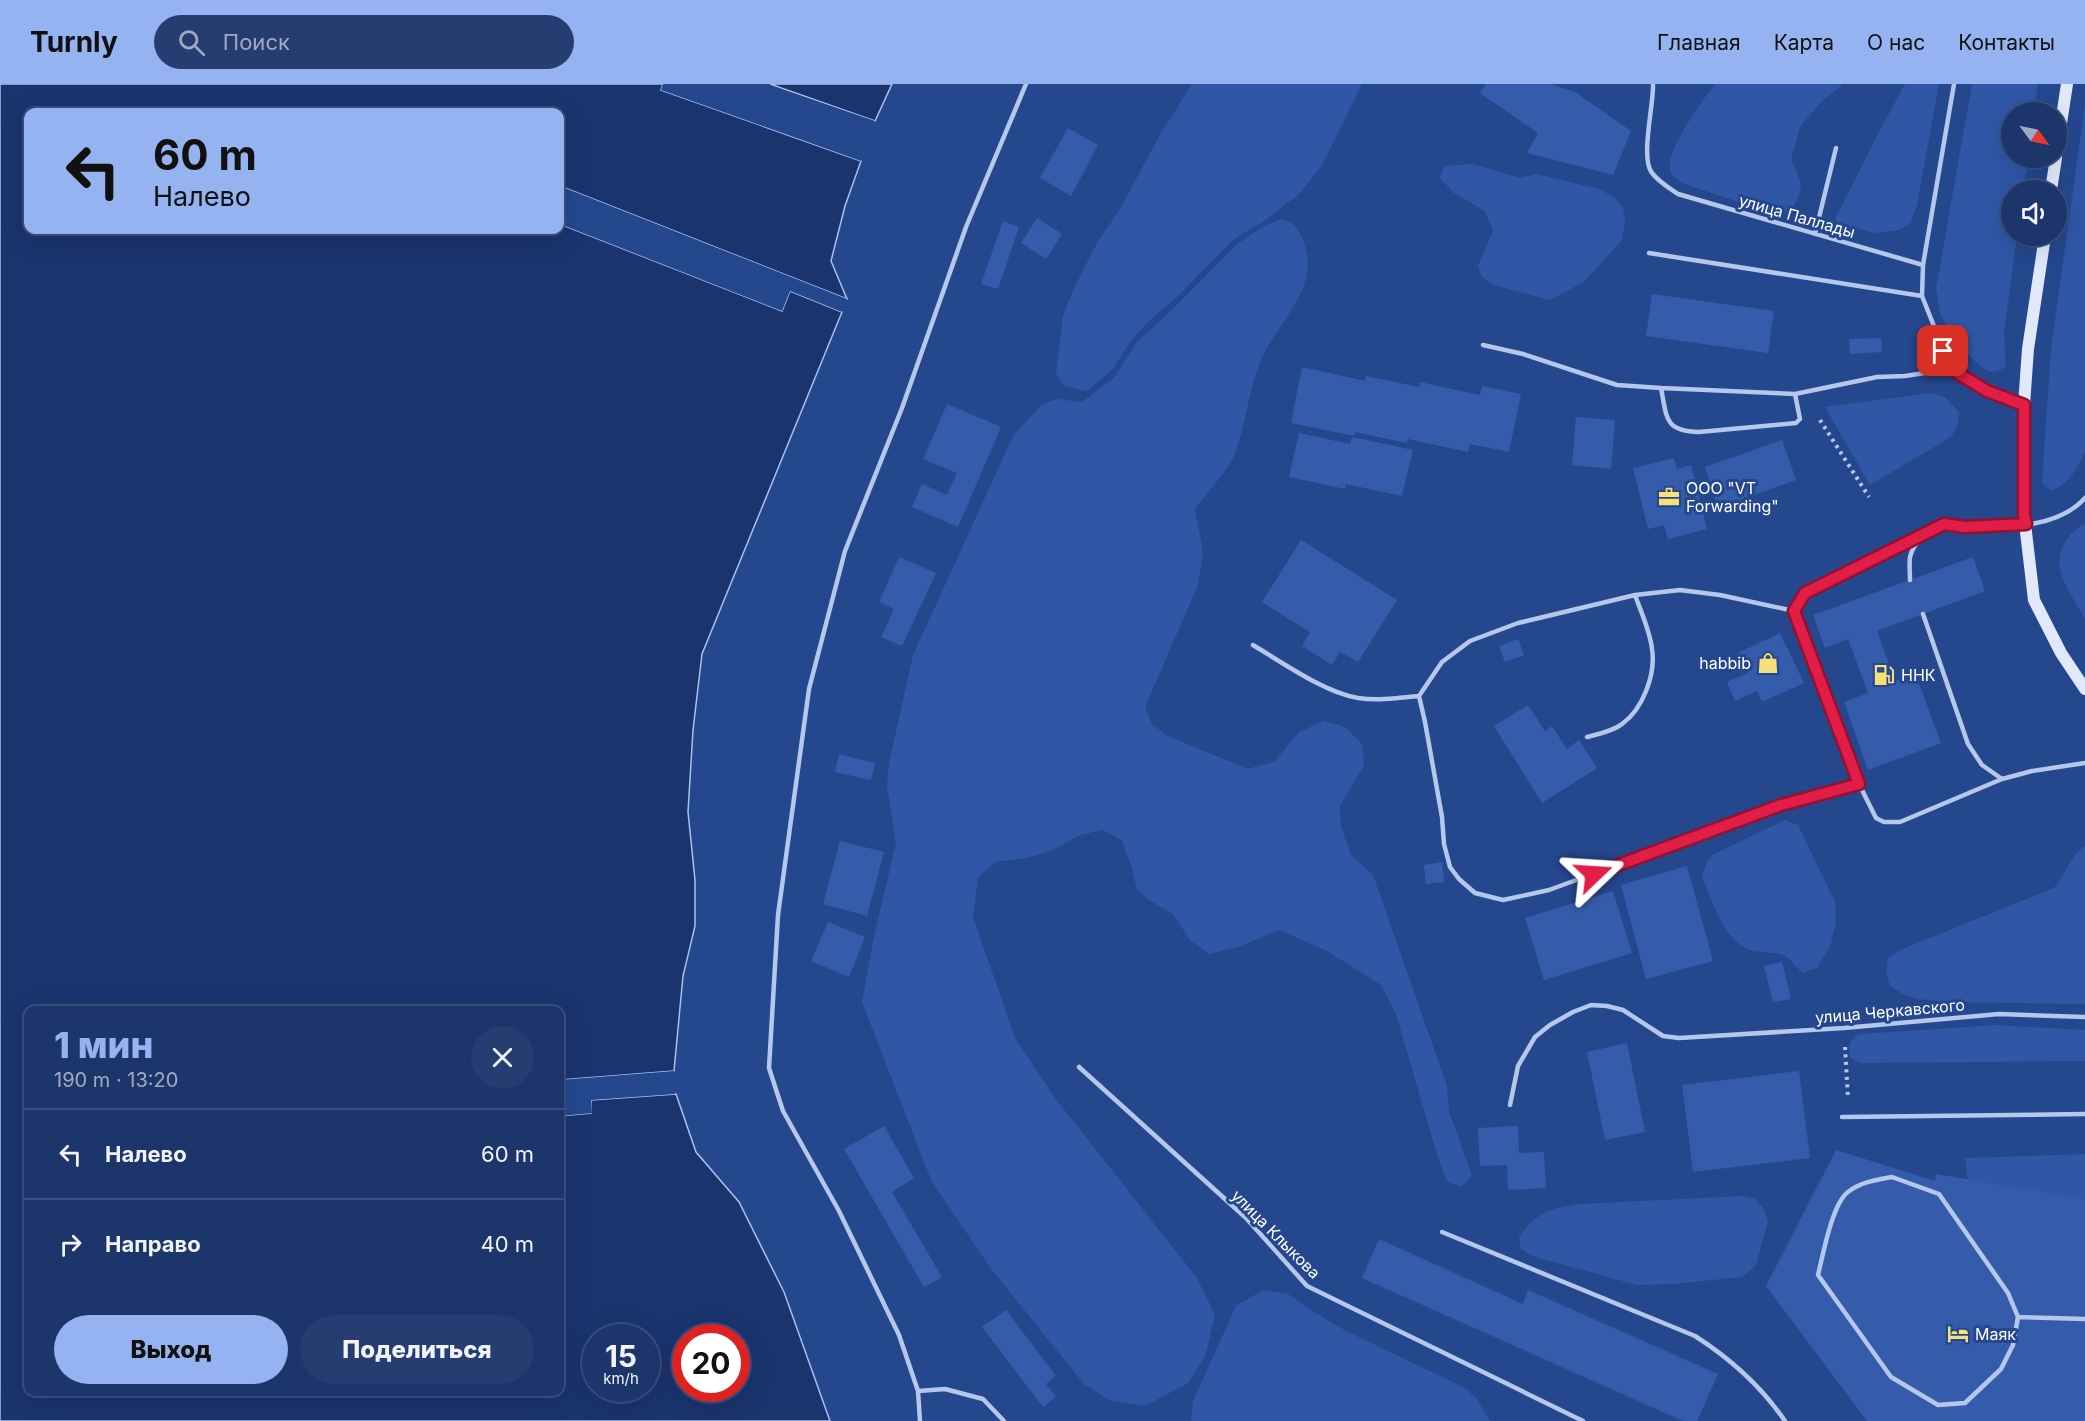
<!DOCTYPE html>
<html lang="ru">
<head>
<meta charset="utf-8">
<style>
	body { margin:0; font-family:Inter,sans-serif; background:#253d70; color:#f1f3f6; height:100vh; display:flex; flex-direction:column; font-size:22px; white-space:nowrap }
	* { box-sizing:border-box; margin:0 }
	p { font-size:20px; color:#a0abc1 }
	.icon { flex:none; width:33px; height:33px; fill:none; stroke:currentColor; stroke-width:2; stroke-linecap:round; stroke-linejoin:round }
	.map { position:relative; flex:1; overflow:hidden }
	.side { position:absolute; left:24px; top:922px; width:540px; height:390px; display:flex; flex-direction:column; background:#1c356a; border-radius:12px; box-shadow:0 6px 24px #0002,0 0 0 2px #3a507e }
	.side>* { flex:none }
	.banner { position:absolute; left:24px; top:24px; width:540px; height:126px; border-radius:12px; box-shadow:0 6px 24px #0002,0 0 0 2px #3a507e; background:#95b2f1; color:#111; overflow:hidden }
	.needle { width:39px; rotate:123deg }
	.tools { position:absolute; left:2001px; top:18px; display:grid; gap:12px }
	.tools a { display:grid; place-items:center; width:66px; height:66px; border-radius:50%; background:#1c356a; box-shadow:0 6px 24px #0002,0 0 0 2px #3a507e; font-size:30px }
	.speed { position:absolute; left:582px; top:1240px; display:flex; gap:12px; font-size:30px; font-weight:700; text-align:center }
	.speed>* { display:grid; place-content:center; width:78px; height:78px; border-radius:50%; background:#1c356a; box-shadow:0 6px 24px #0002,0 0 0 2px #3a507e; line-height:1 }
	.speed small { font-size:15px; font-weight:400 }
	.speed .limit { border:9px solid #d22; background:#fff; color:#111 }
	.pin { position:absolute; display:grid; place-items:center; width:51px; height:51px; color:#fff; margin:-26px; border-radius:12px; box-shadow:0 3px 9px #0006 }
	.me { position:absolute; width:66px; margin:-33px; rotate:70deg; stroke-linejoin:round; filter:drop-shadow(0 0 4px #0008) }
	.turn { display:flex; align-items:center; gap:21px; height:126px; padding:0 30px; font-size:27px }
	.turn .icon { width:78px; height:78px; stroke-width:2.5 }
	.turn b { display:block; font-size:42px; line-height:51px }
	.round { display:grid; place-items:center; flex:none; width:63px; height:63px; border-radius:32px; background:#253d70 }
	.headline { display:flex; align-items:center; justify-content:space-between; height:102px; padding:0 30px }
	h1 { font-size:36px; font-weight:800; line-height:45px; color:#95b2f1 }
	.button { display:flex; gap:12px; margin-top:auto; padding:12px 30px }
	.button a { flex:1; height:69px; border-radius:36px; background:#95b2f1; color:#111; font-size:24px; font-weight:800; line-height:69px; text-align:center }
	.button a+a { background:#253d70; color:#f1f3f6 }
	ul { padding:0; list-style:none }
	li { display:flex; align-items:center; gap:18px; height:90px; padding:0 30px; border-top:2px solid #3a507e }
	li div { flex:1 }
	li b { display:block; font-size:22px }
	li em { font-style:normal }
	header { display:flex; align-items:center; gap:36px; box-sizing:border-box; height:84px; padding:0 30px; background:#95b2f1; color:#111 }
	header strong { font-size:28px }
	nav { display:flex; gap:33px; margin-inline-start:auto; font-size:21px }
	.search { width:420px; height:54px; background:#253d70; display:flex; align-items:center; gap:15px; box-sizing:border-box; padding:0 21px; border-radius:33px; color:#a0abc1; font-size:22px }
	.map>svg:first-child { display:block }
</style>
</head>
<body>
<header>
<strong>Turnly</strong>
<div class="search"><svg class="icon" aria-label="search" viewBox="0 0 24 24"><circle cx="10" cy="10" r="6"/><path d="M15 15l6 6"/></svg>Поиск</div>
<nav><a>Главная</a><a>Карта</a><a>О нас</a><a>Контакты</a></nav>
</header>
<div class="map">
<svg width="2085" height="1337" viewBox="0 0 2085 1337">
	<rect width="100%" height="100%" fill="#25478e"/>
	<!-- green -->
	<path fill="#2f57a6" d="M 1192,0 L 1362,0 L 1322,81 L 1299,110 L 1261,139 L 1234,155 L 1176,214 L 1150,236 L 1132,255 L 1112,286 L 1087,307 L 1064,302 L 1056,289 L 1063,232 L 1073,206 L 1097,159 L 1120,125 L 1161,49 Z
		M 1715,0 L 1843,0 L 1819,20 L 1800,43 L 1791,76 C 1803,101 1805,102 1791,127 L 1777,131 L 1682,99 C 1679,96 1673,92 1671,89 C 1662,70 1703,16 1715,0 Z
		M 1905,0 L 1939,0 L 1917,121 L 1911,139 L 1899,146 L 1876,149 L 1842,142 L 1835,135 L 1881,44 Z
		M 1972,0 L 2038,0 L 2034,28 L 2012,28 L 2012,74 L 2028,74 L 2024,106 L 2012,106 L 2012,152 L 2017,152 L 2004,249 L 2006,282 C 2001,286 1996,289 1989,287 C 1974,282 1945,243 1940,229 C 1938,221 1938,213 1936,205 Z
		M 2085,20 L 2085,368 C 2078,384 2068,401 2051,407 L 2042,399 L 2051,265 Z
		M 1473,80 L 1520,94 L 1536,90 L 1599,105 L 1614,113 L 1623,123 L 1625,138 L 1622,156 L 1584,198 L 1550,216 L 1493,201 L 1482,193 L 1478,182 L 1493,147 L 1485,127 L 1454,109 L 1440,94 L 1444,82 Z
		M 1281,135 C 1294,139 1299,144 1303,156 C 1322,205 1278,236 1261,276 C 1248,307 1246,343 1233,374 C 1228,386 1204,412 1195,425 L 1203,469 L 1198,501 L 1145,623 L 1152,640 L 1166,651 L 1247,685 L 1274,678 L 1299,648 L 1324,637 L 1345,643 L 1362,660 L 1364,681 L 1340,722 L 1341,743 L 1351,771 L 1373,791 L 1447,1002 L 1449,1027 L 1472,1092 L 1461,1103 L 1447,1097 L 1438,1074 L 1396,930 L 1381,901 L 1327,867 L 1279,846 L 1238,863 L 1209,870 L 1190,856 L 1173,830 L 1149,816 L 1137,806 L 1131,781 L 1122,757 L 1103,746 L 1080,751 L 1055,765 L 1028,774 L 995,778 L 978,794 L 973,833 L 1015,954 L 1055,1014 L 1197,1194 L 1215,1231 L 1205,1273 L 1188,1299 L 1145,1322 L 1111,1317 L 1084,1300 L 989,1182 L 931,1096 L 862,918 L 873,857 L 896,759 L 887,702 L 889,679 L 913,571 L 1014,350 L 1042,321 L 1057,315 L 1082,318 L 1114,294 L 1137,258 L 1176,222 L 1237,160 L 1263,143 Z
		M 1931,309 L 1945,313 L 1959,328 L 1958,340 L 1951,353 L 1870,401 L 1825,323 Z
		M 2085,440 L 2085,535 C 2077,520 2065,504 2061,488 C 2055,469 2068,447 2085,440 Z
		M 1785,736 L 1798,741 L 1835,818 L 1836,838 L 1831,860 L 1817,884 L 1803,889 C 1797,885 1792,876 1787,873 C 1775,866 1761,870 1750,866 C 1723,856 1713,817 1702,793 L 1707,778 L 1712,771 Z
		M 2085,762 L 2085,920 L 1948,918 L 1918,915 L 1903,910 L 1890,902 L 1886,890 L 1888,874 L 1900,866 L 2054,804 C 2065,791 2070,772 2085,762 Z
		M 1996,941 L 2085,946 L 2085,977 L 1861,979 L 1850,974 C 1848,963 1849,954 1860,950 Z
		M 2085,1070 L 2085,1126 L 1970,1110 L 1965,1074 Z
		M 1742,1112 L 1755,1115 L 1763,1124 L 1768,1137 L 1756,1181 L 1742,1193 L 1673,1200 L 1637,1201 L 1535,1173 L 1521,1165 L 1519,1153 C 1536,1128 1551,1124 1579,1120 Z
		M 1263,1206 L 1288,1210 L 1311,1226 L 1346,1247 L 1465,1304 L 1476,1314 L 1490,1337 L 1191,1337 L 1193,1317 L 1236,1222 Z"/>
	<!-- water -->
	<path fill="#1a346e" stroke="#a9c1ec" stroke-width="1.5" fill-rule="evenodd" d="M 0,0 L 663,0 L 661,6 L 861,77 L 845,122 L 831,177 L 847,215 L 560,102 L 560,28 L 28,28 L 28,146 L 560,146 L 560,140 L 782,227 L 790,207 L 842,228 L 702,570 L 693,646 L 688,728 L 695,796 L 695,842 L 683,892 L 674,987 L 560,996 L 560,927 L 28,927 L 28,1308 L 560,1308 L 560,1032 L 591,1029 L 591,1016 L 676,1010 L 696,1068 L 739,1118 L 784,1208 L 830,1337 L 0,1337 ZM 596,1254 L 646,1254 L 646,1305 L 596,1305 ZM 686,1254 L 736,1254 L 736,1305 L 686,1305 Z
		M 770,0 L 892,0 L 875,37 Z"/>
	<!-- pier -->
	<path fill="#25478e" d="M 663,0 L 666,0 L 665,4 L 862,74 L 861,77 L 661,6 Z
		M 767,0 L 875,37 L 874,40 L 769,3 Z
		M 560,102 L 847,215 L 846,217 L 560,105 Z
		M 560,137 L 781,223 L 787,206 L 790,204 L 843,225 L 842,228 L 790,207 L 782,227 L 560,140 Z
		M 674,987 L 674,990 L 560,999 L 560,996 Z
		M 675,1007 L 675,1010 L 591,1016 L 592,1029 L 560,1032 L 560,1028 L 589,1026 L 588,1016 L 590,1013 Z"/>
	<!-- building -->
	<path fill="#355cab" d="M 1486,0 L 1551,0 L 1575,8 L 1631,47 L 1613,91 L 1527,69 L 1538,49 L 1480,9 Z
		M 1068,44 L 1098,61 L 1071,112 L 1040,94 Z
		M 1037,134 L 1062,150 L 1046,175 L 1021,159 Z
		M 1003,137 L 1019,143 L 998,205 L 981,200 Z
		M 1652,210 L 1774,227 L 1768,269 L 1646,252 Z
		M 1881,254 L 1882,268 L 1850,270 L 1849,255 Z
		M 1302,283 L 1365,297 L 1366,292 L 1419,303 L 1420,298 L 1480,311 L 1482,302 L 1521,310 L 1509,368 L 1470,360 L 1468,368 L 1408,355 L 1407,359 L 1355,348 L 1354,352 L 1291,339 Z
		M 947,320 L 1001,343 L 958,443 L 912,423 L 922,400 L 947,411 L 957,389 L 923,375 Z
		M 1576,333 L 1615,336 L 1611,385 L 1572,381 Z
		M 1299,349 L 1350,360 L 1352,353 L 1413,366 L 1402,412 L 1346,400 L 1345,405 L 1289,393 Z
		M 1782,356 L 1796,396 L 1718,424 L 1705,383 Z
		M 1674,374 L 1677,385 L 1691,381 L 1707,445 L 1668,455 L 1664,441 L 1648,445 L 1633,384 Z
		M 1301,456 L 1397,516 L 1358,578 L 1340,568 L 1332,581 L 1302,562 L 1310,548 L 1262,518 Z
		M 899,473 L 936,489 L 902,562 L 881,553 L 894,525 L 879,518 Z
		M 1973,473 L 1985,507 L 1877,547 L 1895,597 L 1915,589 L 1941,659 L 1868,686 L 1844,618 L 1868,609 L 1848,555 L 1825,564 L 1813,531 Z
		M 1780,549 L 1804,599 L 1762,618 L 1757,607 L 1735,617 L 1727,598 L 1748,589 L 1738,569 Z
		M 1518,555 L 1524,571 L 1505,578 L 1499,562 Z
		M 1528,621 L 1545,647 L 1552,642 L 1567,665 L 1579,656 L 1597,684 L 1542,719 L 1494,642 Z
		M 839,670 L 875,679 L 871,696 L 835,688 Z
		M 840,757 L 884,768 L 867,832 L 823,820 Z
		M 1442,778 L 1444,798 L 1426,800 L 1424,781 Z
		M 1687,782 L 1713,877 L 1646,895 L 1621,801 Z
		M 1613,807 L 1632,869 L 1544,896 L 1525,834 Z
		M 828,838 L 865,853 L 849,893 L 811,877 Z
		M 1782,878 L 1791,915 L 1773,918 L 1764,882 Z
		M 1627,959 L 1645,1048 L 1605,1056 L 1587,968 Z
		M 1799,987 L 1810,1074 L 1693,1088 L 1682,1001 Z
		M 884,1042 L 914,1094 L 892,1108 L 942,1193 L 924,1203 L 844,1065 Z
		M 1518,1042 L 1519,1069 L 1544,1068 L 1546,1104 L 1508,1106 L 1507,1081 L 1480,1082 L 1478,1044 Z
		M 1836,1066 L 1935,1097 L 1936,1090 L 2085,1115 L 2085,1337 L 1867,1337 L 1766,1202 Z
		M 1379,1155 L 1523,1220 L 1528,1206 L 1718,1290 L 1697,1337 L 1683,1337 L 1362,1194 Z
		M 1006,1226 L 1056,1292 L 1046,1300 L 1056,1313 L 1043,1323 L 982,1243 Z"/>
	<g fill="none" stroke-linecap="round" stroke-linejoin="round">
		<!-- path -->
		<path stroke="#b5c7eb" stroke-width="4" stroke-dasharray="3 4.5" stroke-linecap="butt" d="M 1820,336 L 1869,413
			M 1845,963 L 1848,1015"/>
		<!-- service -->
		<path stroke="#b5c7eb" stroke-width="4.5" d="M 1653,0 C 1654,20 1640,74 1652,89 C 1659,98 1669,104 1678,110 L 1923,181 L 1922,212 L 1951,285 L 1987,307 L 2021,320
			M 1815,150 L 1836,64
			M 1649,169 L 1922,212
			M 1923,181 L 1954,0
			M 1483,261 L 1523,270 L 1617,301 L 1661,304 L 1795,310 L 1877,293 L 1905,292 L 1951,285
			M 1661,304 C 1667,334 1664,347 1699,348 L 1796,339 L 1800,335 L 1795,310
			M 1926,448 L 1805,509 L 1794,527 L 1859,700 L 1876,734 L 1884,738 L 1900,738 L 2002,695
			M 1910,496 C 1910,489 1909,480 1910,473 C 1913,459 1931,441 1945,440 C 1952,439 1960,442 1968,443 C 2007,443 2057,445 2085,414
			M 1923,530 L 1968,660 L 1982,681 L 2002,695 L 2032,687 L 2085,679
			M 1253,561 C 1283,579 1324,608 1358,614 C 1378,617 1399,614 1419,612 L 1442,578 L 1470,557 L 1518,539 L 1635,511 L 1680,506 L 1720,511 L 1794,527
			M 1419,612 L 1425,638 L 1442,733 L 1444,760 L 1450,783 L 1459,795 L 1475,809 L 1503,816 L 1549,806 L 1781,721 L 1859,700
			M 1587,653 C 1599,650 1613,647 1622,640 C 1643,625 1656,590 1652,565 C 1650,547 1641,528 1635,511
			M 1079,983 L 1246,1134 L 1307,1202 L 1583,1337
			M 1510,1021 L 1518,982 L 1535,953 L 1550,941 L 1573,928 L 1591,921 L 1607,922 L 1623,926 L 1663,952 L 1679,954 L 1844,944 L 1999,930 L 2085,933
			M 1842,1033 L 2085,1030
			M 1892,1093 L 1939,1110 L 2008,1209 L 2018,1233 L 2013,1261 L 2001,1285 L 1965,1319 L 1938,1321 L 1891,1293 L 1818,1191 C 1823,1171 1832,1120 1848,1108 C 1861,1098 1876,1096 1892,1093 Z
			M 1442,1148 L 1695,1252 C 1731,1275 1761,1302 1785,1337
			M 2018,1233 L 2085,1235
			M 918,1307 L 945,1305 L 983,1315 L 1004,1337
			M 920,1337 L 918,1307 L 899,1251 L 839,1127 L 783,1027 L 769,984 L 778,831 L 809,605 L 845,467 L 902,324 L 966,143 L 1026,0"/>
		<!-- secondary -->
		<path stroke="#e0e8f9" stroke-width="12" d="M 2056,72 L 2067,0
			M 2051,106 L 2056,74
			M 2045,152 L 2028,265 L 2024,321 L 2024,431 L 2034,516 L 2061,569 L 2085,605"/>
	</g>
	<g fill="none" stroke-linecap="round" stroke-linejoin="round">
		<defs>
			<path id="route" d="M 1594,790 L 1781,721 L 1859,700 L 1794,527 L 1805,509 L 1944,440 L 1965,443 L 2026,440 L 2024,431 L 2024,321 L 1987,307 L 1951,285 L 1943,267"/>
		</defs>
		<!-- route casing -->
		<use href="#route" stroke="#92132f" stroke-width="15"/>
		<!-- route -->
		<use href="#route" stroke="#e11d48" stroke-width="10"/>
	</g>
	<!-- icons -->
	<defs>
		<symbol id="office-bare" viewBox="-9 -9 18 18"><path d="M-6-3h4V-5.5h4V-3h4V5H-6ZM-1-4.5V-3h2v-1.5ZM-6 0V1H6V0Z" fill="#f5e079" stroke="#25478e" stroke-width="2.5" paint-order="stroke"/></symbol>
		<symbol id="shop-bare" viewBox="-9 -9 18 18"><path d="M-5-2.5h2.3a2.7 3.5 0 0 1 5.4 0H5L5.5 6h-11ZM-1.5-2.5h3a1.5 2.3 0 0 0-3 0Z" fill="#f5e079" stroke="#25478e" stroke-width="2.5" paint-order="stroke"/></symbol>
		<symbol id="fuel-bare" viewBox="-9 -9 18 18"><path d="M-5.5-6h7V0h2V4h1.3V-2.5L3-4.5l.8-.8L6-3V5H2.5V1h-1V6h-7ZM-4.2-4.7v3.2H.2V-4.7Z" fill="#f5e079" stroke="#25478e" stroke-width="2.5" paint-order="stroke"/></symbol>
		<symbol id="hotel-bare" viewBox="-9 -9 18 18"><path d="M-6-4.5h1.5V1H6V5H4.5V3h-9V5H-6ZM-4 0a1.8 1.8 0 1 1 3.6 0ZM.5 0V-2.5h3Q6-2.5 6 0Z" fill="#f5e079" stroke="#25478e" stroke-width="2.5" paint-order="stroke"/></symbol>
	</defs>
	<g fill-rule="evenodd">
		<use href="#office-bare" x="1654" y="398" width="30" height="30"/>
		<use href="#shop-bare" x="1753" y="564" width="30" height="30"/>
		<use href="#fuel-bare" x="1869" y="576" width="30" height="30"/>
		<use href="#hotel-bare" x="1943" y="1235" width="30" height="30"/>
	</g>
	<g text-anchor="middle" stroke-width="6" stroke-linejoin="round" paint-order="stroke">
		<!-- street labels -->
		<g font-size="16" fill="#fff" stroke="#25478e">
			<text transform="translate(1797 132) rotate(16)" y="6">улица Паллады</text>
			<text transform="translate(1890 927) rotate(-5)" y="6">улица Черкавского</text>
			<text transform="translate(1276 1150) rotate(45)" y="6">улица Клыкова</text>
		</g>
		<!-- poi labels -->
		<g font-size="16" fill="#fff" stroke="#25478e" text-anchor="start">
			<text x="1686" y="410">OOO "VT<tspan x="1686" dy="18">Forwarding"</tspan></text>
			<text x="1751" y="585" text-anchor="end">habbib</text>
			<text x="1901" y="597">ННК</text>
			<text x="1975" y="1256">Маяк</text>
		</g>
	</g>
</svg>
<div class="tools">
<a><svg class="needle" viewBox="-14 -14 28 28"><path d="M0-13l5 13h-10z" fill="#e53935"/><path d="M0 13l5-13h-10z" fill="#a0abc1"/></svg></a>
<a><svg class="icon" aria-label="sound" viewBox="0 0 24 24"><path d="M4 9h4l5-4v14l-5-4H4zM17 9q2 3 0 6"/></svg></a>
</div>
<div class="speed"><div>15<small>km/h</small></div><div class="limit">20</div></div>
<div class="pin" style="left:1943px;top:267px;background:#d93025"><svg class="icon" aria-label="arrive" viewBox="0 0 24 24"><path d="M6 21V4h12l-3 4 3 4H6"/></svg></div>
<svg class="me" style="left:1594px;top:790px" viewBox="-20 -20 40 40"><path d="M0-17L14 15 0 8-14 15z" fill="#e11d48" stroke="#fff" stroke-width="4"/></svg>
<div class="banner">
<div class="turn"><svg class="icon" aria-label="left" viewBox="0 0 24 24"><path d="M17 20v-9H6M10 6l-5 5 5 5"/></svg><div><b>60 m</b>Налево</div></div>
</div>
<section class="side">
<div class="headline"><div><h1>1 мин</h1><p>190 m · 13:20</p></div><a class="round"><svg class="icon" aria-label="close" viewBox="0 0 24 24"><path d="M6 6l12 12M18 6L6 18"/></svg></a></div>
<ul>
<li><svg class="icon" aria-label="left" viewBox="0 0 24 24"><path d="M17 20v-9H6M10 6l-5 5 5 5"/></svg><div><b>Налево</b></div><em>60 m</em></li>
<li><svg class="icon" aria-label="right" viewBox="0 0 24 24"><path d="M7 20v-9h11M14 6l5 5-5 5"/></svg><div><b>Направо</b></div><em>40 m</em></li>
</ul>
<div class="button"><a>Выход</a><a>Поделиться</a></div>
</section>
</div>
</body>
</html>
